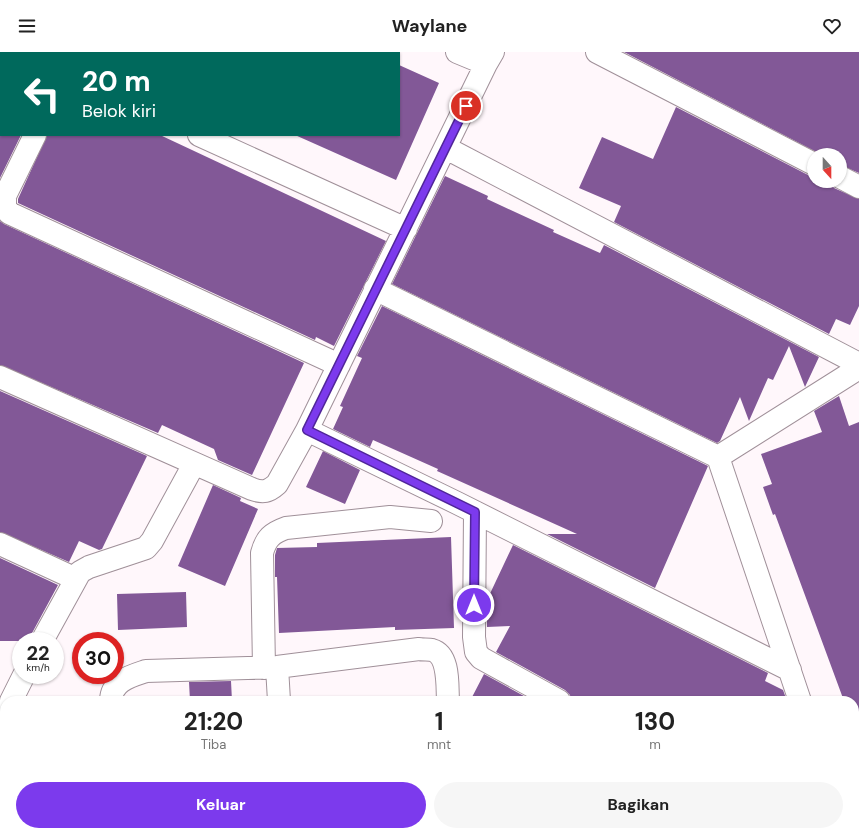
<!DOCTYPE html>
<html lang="id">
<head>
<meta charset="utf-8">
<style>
	body { margin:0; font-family:"DM Sans",sans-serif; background:#f6f6f6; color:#222; height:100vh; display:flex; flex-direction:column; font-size:15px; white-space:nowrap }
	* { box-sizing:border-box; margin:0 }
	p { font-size:13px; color:#767676 }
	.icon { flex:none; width:22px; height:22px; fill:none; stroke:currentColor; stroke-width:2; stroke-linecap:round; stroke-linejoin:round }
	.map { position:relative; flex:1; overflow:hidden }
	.details { position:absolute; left:0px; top:644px; width:859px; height:140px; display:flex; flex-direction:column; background:#fff; border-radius:16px 16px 0 0; box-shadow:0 1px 3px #0004 }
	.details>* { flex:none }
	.banner { position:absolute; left:0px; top:0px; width:400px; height:84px; box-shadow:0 1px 3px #0004; background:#00695c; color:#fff; overflow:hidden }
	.needle { width:26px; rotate:159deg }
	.controls { position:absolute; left:807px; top:96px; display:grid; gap:8px }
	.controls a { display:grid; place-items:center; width:40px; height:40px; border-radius:50%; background:#fff; box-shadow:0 1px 3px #0004; font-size:20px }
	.speed { position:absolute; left:12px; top:580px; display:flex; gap:8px; font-size:20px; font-weight:700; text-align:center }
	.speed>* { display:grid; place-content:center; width:52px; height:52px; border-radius:50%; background:#fff; box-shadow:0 1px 3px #0004; line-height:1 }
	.speed small { font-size:10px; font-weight:400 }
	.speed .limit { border:6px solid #d22; background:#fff; color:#111 }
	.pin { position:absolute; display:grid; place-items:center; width:34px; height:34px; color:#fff; margin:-17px; border:2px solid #fff; border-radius:50%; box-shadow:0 1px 4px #0007 }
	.me { position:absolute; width:44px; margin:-22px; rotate:0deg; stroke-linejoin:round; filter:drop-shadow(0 0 3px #0008) }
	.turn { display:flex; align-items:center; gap:14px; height:84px; padding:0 16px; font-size:18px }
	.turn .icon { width:52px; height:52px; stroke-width:2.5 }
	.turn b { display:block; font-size:28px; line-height:34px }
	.eta { display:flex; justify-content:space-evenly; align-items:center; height:68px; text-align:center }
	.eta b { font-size:24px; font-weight:700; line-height:28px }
	.primary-button { display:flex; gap:8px; margin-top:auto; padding:8px 16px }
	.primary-button a { flex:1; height:46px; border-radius:24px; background:#7c3aed; color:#fff; font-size:16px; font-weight:700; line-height:46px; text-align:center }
	.primary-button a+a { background:#f6f6f6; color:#222 }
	header { display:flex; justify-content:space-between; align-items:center; height:52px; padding:0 16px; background:#fff; font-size:18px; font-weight:700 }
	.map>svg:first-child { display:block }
</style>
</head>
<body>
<header><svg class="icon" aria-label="menu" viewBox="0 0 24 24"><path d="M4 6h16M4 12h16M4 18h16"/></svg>Waylane<svg class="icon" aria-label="heart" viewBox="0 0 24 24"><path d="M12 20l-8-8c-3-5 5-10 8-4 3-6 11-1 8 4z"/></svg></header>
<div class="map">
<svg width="859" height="784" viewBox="0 0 859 784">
	<rect width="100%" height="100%" fill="#fff7fb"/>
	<!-- building -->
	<path fill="#825897" d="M 624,0 L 859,0 L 859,121 L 840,113 L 840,103 L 822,103 Z
		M 399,13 L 439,31 L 396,128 L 295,83 L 399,83 Z
		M 676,55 L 808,123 L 814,124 L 814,129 L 829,129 L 834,136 L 859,147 L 859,254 L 850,273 L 836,267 L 829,282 L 614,170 L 621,154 L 579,136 L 602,85 L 653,107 Z
		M 0,83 L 21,83 L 0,126 Z
		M 47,83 L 160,83 L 386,189 L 334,294 L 316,285 L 315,288 L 18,151 L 18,147 Z
		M 445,124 L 488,144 L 487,147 L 554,178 L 553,180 L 600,201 L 604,193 L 819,305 L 805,335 L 789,294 L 773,328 L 768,326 L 749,369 L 740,345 L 720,389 L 717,391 L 392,232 Z
		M 0,169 L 4,172 L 304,311 L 252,423 L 218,408 L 214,397 L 162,373 L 158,381 L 0,313 Z
		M 382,254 L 708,414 L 655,536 L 547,482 L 577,482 L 437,419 L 438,417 L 373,388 L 370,395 L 333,377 L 343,355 L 340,354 L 362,306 L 357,304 Z
		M 0,339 L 147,404 L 102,497 L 99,498 L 79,489 L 69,510 L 0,480 Z
		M 839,344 L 849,374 L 859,370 L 859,683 L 857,683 L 854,676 L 854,649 L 844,649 L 775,462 L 773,463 L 763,435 L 772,432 L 761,402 L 822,380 L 814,359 Z
		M 323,399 L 360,418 L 345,452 L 306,435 Z
		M 213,433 L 241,446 L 240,449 L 258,457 L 225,534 L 178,514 Z
		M 451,485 L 454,576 L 395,578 L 395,575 L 279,581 L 277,525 L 275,525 L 275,503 L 277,496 L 317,495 L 317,491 Z
		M 513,493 L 768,621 L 765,629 L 783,638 L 787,649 L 571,649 L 570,643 L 565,638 L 496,600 L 510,574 L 487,575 L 487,548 Z
		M 0,506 L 58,533 L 31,583 L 30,589 L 0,589 Z
		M 186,540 L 187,575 L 118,578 L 117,542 Z
		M 484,622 L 533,649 L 470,649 Z
		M 231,629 L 232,649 L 190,649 L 189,630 Z"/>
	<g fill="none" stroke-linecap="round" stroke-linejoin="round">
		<defs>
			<path id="minor" d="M 457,0 L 486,12
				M 597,0 L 814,112
				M 35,83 L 5,144 L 5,154 L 9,161 L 339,313
				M 199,83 L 406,177
				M 446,96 L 859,312
				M 840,125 L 859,135
				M 375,237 L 718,405 L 800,649
				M 0,325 L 252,437 C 263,441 268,440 277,432 L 307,378 L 486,12 L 493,0
				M 307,378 L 457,451 L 790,618
				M 718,405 L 859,316
				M 475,460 L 474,585 L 476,600 L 481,606 L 559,649
				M 0,492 L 76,527
				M 42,589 L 80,520 L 89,515 L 146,496 L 152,489 L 194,412
				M 277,615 L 279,649
				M 264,616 L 262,501 C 266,486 272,481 286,476 L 390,465 L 431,469
				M 11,649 L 24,623
				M 111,649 C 111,629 131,624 146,619 L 277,615 L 419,597 C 423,598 428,597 432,598 C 450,603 447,634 448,649
				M 0,671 L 5,660
				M 854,703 L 859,701
				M 286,779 L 286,784
				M 607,779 L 607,784
				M 109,784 L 109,779
				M 456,784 L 456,779"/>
		</defs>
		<!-- minor casing -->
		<use href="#minor" stroke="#a09099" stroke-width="24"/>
		<!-- minor -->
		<use href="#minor" stroke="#fff" stroke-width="22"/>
	</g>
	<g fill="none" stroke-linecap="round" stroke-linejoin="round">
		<defs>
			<path id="route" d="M 466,54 L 307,378 L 475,460 L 474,553"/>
		</defs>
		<!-- route casing -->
		<use href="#route" stroke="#51269a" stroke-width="10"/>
		<!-- route -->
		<use href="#route" stroke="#7c3aed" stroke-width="7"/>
	</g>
</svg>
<div class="controls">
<a><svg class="needle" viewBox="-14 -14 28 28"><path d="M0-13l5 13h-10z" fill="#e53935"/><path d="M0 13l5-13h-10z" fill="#767676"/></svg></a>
</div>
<div class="speed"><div>22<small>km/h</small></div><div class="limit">30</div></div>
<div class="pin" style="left:466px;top:54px;background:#d93025"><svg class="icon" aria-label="arrive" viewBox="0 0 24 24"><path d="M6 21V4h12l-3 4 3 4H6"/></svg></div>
<svg class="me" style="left:474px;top:553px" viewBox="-20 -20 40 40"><circle r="17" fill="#7c3aed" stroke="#fff" stroke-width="3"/><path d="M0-11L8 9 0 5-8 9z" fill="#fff"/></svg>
<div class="banner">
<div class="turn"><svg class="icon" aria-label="left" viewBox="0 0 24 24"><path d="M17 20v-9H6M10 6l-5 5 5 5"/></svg><div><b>20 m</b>Belok kiri</div></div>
</div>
<section class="details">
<div class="eta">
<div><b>21:20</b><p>Tiba</p></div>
<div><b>1</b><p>mnt</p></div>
<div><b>130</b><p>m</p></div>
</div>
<div class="primary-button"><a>Keluar</a><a>Bagikan</a></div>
</section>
</div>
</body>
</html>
